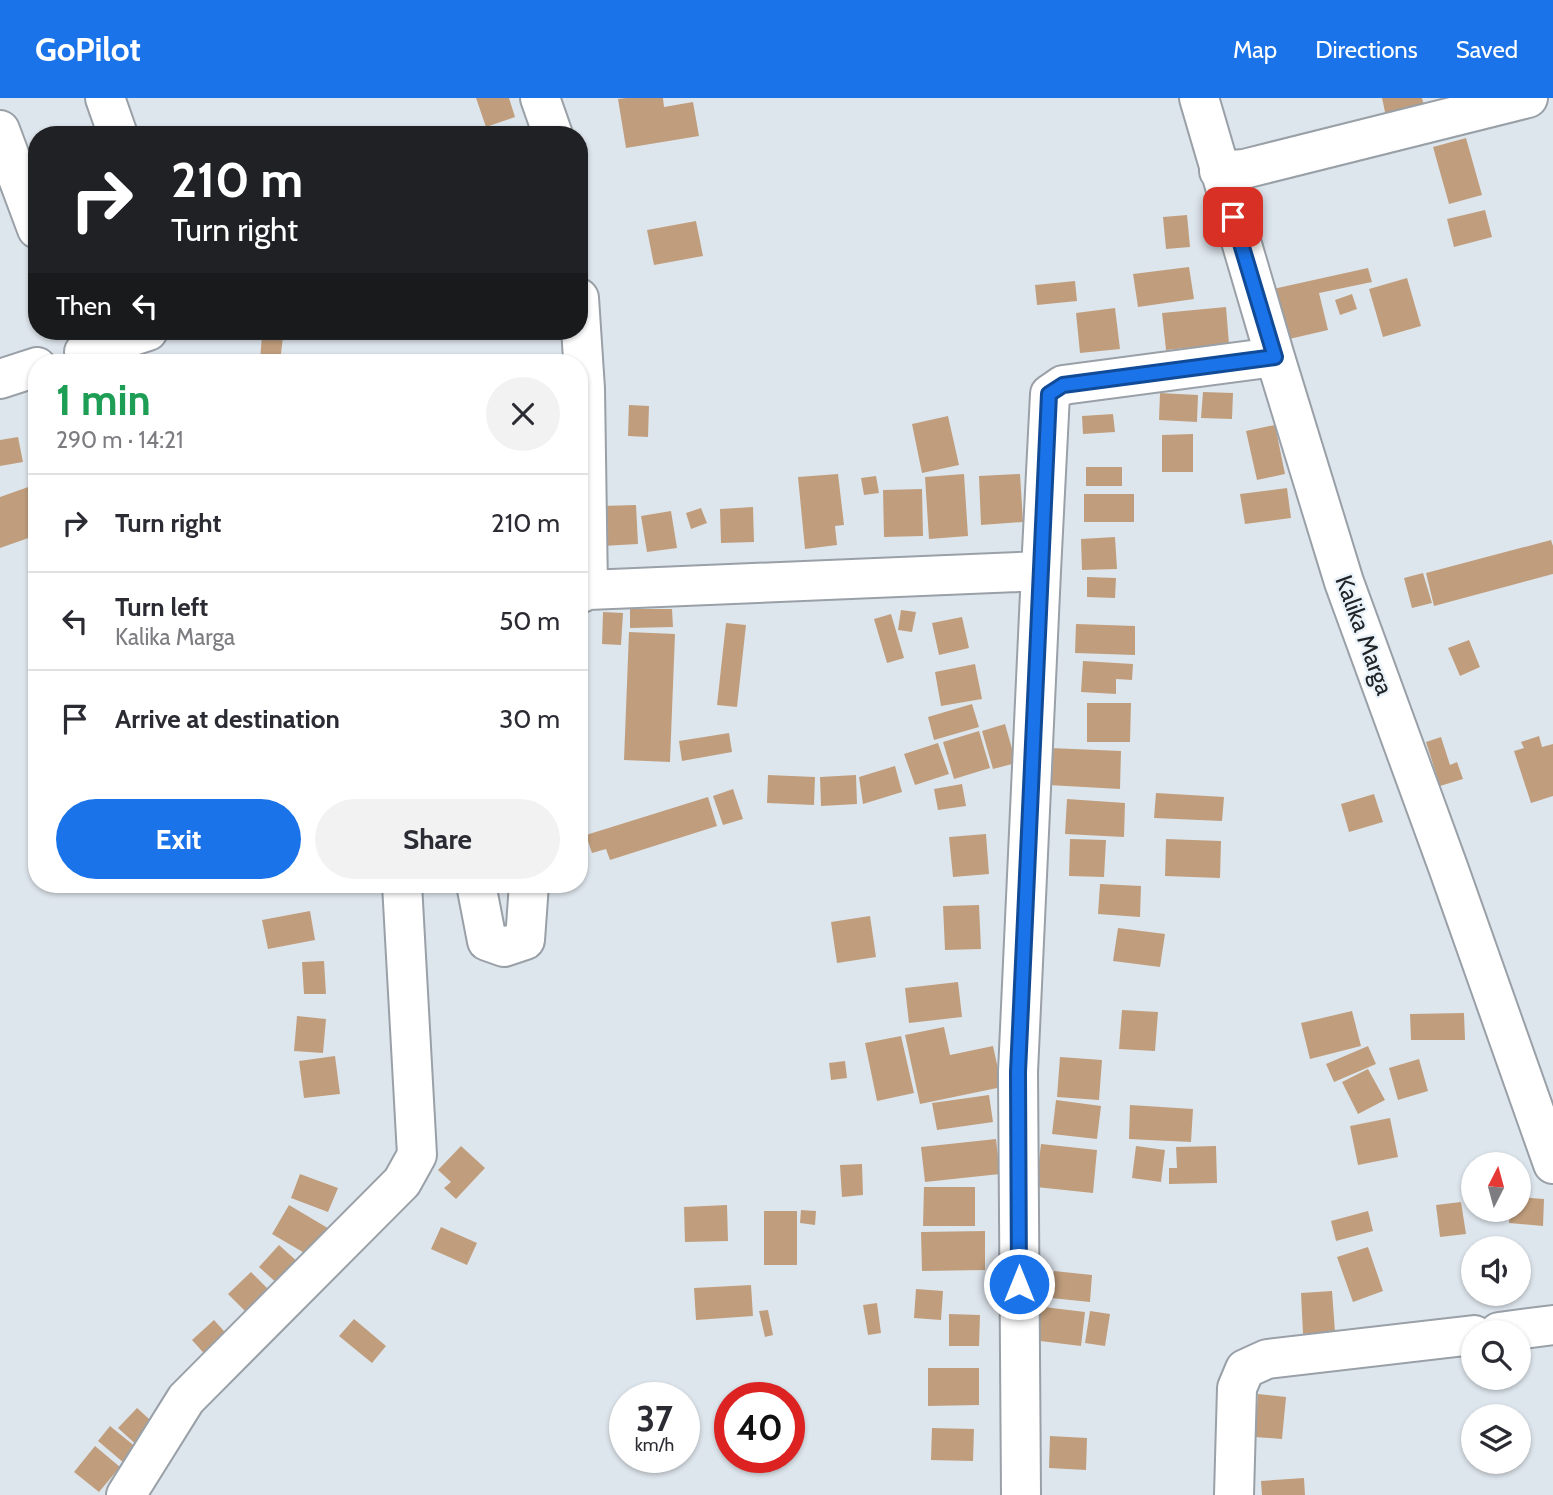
<!DOCTYPE html>
<html lang="en">
<head>
<meta charset="utf-8">
<style>
	body { margin:0; font-family:Cabin,sans-serif; background:#f2f2f3; color:#2b2b33; height:100vh; display:flex; flex-direction:column; font-size:26px; white-space:nowrap }
	* { box-sizing:border-box; margin:0 }
	p { font-size:23px; color:#7c7c81 }
	.icon { flex:none; width:38px; height:38px; fill:none; stroke:currentColor; stroke-width:2; stroke-linecap:round; stroke-linejoin:round }
	.map { position:relative; flex:1; overflow:hidden }
	.sheet { position:absolute; left:28px; top:256px; width:560px; height:539px; display:flex; flex-direction:column; background:#fff; border-radius:28px; box-shadow:0 2px 5px #0004 }
	.sheet>* { flex:none }
	.top-card { position:absolute; left:28px; top:28px; width:560px; height:214px; border-radius:28px; box-shadow:0 2px 5px #0004; background:#202124; color:#fff; overflow:hidden }
	.needle { width:46px; rotate:6deg }
	.buttons { position:absolute; left:1461px; top:1054px; display:grid; gap:14px }
	.buttons a { display:grid; place-items:center; width:70px; height:70px; border-radius:50%; background:#fff; box-shadow:0 2px 5px #0004; font-size:35px }
	.speed { position:absolute; left:609px; top:1284px; display:flex; gap:14px; font-size:35px; font-weight:700; text-align:center }
	.speed>* { display:grid; place-content:center; width:91px; height:91px; border-radius:50%; background:#fff; box-shadow:0 2px 5px #0004; line-height:1 }
	.speed small { font-size:18px; font-weight:400 }
	.speed .limit { border:10px solid #d22; background:#fff; color:#111 }
	.pin { position:absolute; display:grid; place-items:center; width:60px; height:60px; color:#fff; margin:-30px; border-radius:14px; box-shadow:0 4px 10px #0006 }
	.me { position:absolute; width:77px; margin:-38px; rotate:0deg; stroke-linejoin:round; filter:drop-shadow(0 0 5px #0008) }
	.turn { display:flex; align-items:center; gap:24px; height:147px; padding:0 28px; font-size:32px }
	.turn .icon { width:91px; height:91px; stroke-width:2.5 }
	.turn b { display:block; font-size:49px; line-height:60px }
	.then { display:flex; align-items:center; height:66px; padding:0 28px; background:#0003; gap:14px; font-size:26px }
	.round { display:grid; place-items:center; flex:none; width:74px; height:74px; border-radius:37px; background:#f2f2f3 }
	.overview { display:flex; align-items:center; justify-content:space-between; height:119px; padding:0 28px }
	h1 { font-size:42px; font-weight:700; line-height:52px; color:#1e9e55 }
	.button { display:flex; gap:14px; margin-top:auto; padding:14px 28px }
	.button a { flex:1; height:80px; border-radius:42px; background:#1a73e8; color:#fff; font-size:28px; font-weight:700; line-height:80px; text-align:center }
	.button a+a { background:#f2f2f3; color:#2b2b33 }
	ul { padding:0; list-style:none }
	li { display:flex; align-items:center; gap:21px; height:98px; padding:0 28px; border-top:2px solid #e1e1e2 }
	li div { flex:1 }
	li b { display:block; font-size:26px }
	li em { font-style:normal }
	header { display:flex; align-items:center; gap:42px; box-sizing:border-box; height:98px; padding:0 35px; background:#1a73e8; color:#fff }
	header strong { font-size:33px }
	nav { display:flex; gap:38px; margin-inline-start:auto; font-size:24px }
	.map>svg:first-child { display:block }
</style>
</head>
<body>
<header>
<strong>GoPilot</strong>
<nav><a>Map</a><a>Directions</a><a>Saved</a></nav>
</header>
<div class="map">
<svg width="1553" height="1397" viewBox="0 0 1553 1397">
	<rect width="100%" height="100%" fill="#dee6ed"/>
	<!-- building -->
	<path fill="#c09e7d" d="M 476,0 L 509,0 L 515,19 L 486,29 Z
		M 626,0 L 663,0 L 664,9 L 693,4 L 699,38 L 626,50 L 618,1 Z
		M 1382,0 L 1422,0 L 1427,19 L 1388,28 Z
		M 514,28 L 517,37 L 483,37 L 483,36 Z
		M 1466,40 L 1482,97 L 1449,106 L 1433,49 Z
		M 1485,112 L 1492,139 L 1454,149 L 1447,121 Z
		M 1187,117 L 1190,149 L 1166,151 L 1163,119 Z
		M 696,123 L 703,158 L 654,167 L 647,132 Z
		M 1189,169 L 1194,201 L 1138,209 L 1133,176 Z
		M 1368,170 L 1372,184 L 1319,195 L 1328,232 L 1285,242 L 1273,191 Z
		M 1407,180 L 1421,228 L 1383,239 L 1369,191 Z
		M 1075,183 L 1077,203 L 1037,207 L 1035,187 Z
		M 1352,196 L 1357,211 L 1340,217 L 1335,202 Z
		M 1226,209 L 1229,246 L 1166,252 L 1162,215 Z
		M 1115,210 L 1120,251 L 1080,255 L 1076,215 Z
		M 262,237 L 283,239 L 280,264 L 260,262 Z
		M 1203,294 L 1233,295 L 1232,321 L 1201,320 Z
		M 1160,295 L 1198,297 L 1197,324 L 1159,322 Z
		M 629,307 L 649,308 L 648,339 L 628,338 Z
		M 1113,316 L 1115,334 L 1083,336 L 1082,318 Z
		M 948,318 L 959,367 L 922,375 L 912,326 Z
		M 1275,327 L 1285,376 L 1257,382 L 1246,333 Z
		M 1193,336 L 1193,374 L 1162,374 L 1162,337 Z
		M 18,339 L 23,364 L 0,368 L 0,342 Z
		M 1086,369 L 1122,369 L 1122,388 L 1086,388 Z
		M 838,376 L 844,427 L 835,428 L 837,447 L 805,451 L 798,379 Z
		M 964,376 L 968,438 L 929,441 L 925,379 Z
		M 1020,376 L 1023,424 L 981,427 L 979,378 Z
		M 876,378 L 879,395 L 864,397 L 861,380 Z
		M 31,388 L 37,404 L 37,437 L 0,450 L 0,399 Z
		M 1287,390 L 1291,420 L 1245,426 L 1240,396 Z
		M 922,391 L 923,438 L 884,439 L 883,392 Z
		M 1084,396 L 1134,396 L 1134,424 L 1084,424 Z
		M 636,407 L 638,446 L 602,448 L 601,408 Z
		M 753,409 L 754,444 L 721,445 L 720,411 Z
		M 701,410 L 707,425 L 691,431 L 686,415 Z
		M 671,413 L 677,450 L 647,454 L 641,418 Z
		M 1115,439 L 1117,471 L 1082,472 L 1081,441 Z
		M 1551,442 L 1553,448 L 1553,476 L 1434,508 L 1426,475 Z
		M 1423,475 L 1432,505 L 1412,510 L 1404,480 Z
		M 1087,479 L 1116,480 L 1115,500 L 1087,499 Z
		M 630,511 L 672,511 L 673,529 L 630,530 Z
		M 901,512 L 916,514 L 912,534 L 898,532 Z
		M 603,514 L 623,515 L 621,547 L 602,546 Z
		M 891,516 L 904,560 L 887,565 L 874,521 Z
		M 962,519 L 969,550 L 939,557 L 932,525 Z
		M 726,525 L 746,527 L 737,609 L 717,607 Z
		M 1076,526 L 1135,528 L 1135,557 L 1075,555 Z
		M 629,534 L 675,536 L 670,664 L 624,662 Z
		M 1469,542 L 1480,569 L 1460,578 L 1448,550 Z
		M 1083,563 L 1133,566 L 1132,582 L 1116,581 L 1116,596 L 1081,594 Z
		M 975,566 L 982,601 L 941,608 L 935,574 Z
		M 1087,605 L 1131,605 L 1130,644 L 1087,644 Z
		M 972,606 L 979,629 L 934,642 L 928,619 Z
		M 1005,626 L 1016,665 L 993,671 L 982,633 Z
		M 979,633 L 990,670 L 954,681 L 943,644 Z
		M 729,635 L 732,654 L 682,663 L 679,643 Z
		M 1539,638 L 1542,649 L 1553,646 L 1553,698 L 1531,705 L 1514,653 L 1524,650 L 1521,644 Z
		M 1441,639 L 1450,667 L 1457,664 L 1463,681 L 1440,688 L 1426,644 Z
		M 938,645 L 949,676 L 915,687 L 904,656 Z
		M 1050,650 L 1121,653 L 1120,691 L 1048,687 Z
		M 895,668 L 902,694 L 863,706 L 859,679 Z
		M 768,677 L 815,679 L 814,707 L 767,705 Z
		M 856,677 L 857,706 L 821,708 L 820,679 Z
		M 962,686 L 966,708 L 938,712 L 934,691 Z
		M 733,691 L 743,721 L 723,727 L 713,698 Z
		M 1156,695 L 1224,699 L 1222,723 L 1154,720 Z
		M 1374,696 L 1383,724 L 1349,734 L 1341,706 Z
		M 708,699 L 717,728 L 610,762 L 606,751 L 592,755 L 586,737 Z
		M 1067,701 L 1125,705 L 1124,739 L 1065,736 Z
		M 986,736 L 989,776 L 953,779 L 949,739 Z
		M 1070,741 L 1106,742 L 1104,779 L 1069,778 Z
		M 1166,741 L 1221,743 L 1220,780 L 1165,778 Z
		M 1100,786 L 1141,788 L 1140,819 L 1098,816 Z
		M 979,807 L 981,851 L 945,852 L 943,808 Z
		M 310,813 L 315,842 L 268,851 L 262,822 Z
		M 870,818 L 876,859 L 837,865 L 831,824 Z
		M 1118,830 L 1165,836 L 1160,869 L 1113,863 Z
		M 324,863 L 326,896 L 304,896 L 302,864 Z
		M 958,884 L 962,919 L 909,925 L 905,890 Z
		M 1122,912 L 1158,914 L 1155,953 L 1119,951 Z
		M 1352,913 L 1361,948 L 1310,961 L 1301,925 Z
		M 1464,915 L 1465,942 L 1411,942 L 1410,916 Z
		M 297,918 L 326,921 L 323,955 L 294,953 Z
		M 944,929 L 950,957 L 993,948 L 1002,989 L 920,1006 L 905,937 Z
		M 901,938 L 914,995 L 877,1003 L 865,945 Z
		M 1368,948 L 1376,966 L 1334,984 L 1326,966 Z
		M 335,958 L 340,996 L 304,1000 L 299,963 Z
		M 1060,959 L 1102,962 L 1099,1002 L 1057,999 Z
		M 1419,961 L 1428,993 L 1398,1002 L 1389,970 Z
		M 845,963 L 847,980 L 831,982 L 829,965 Z
		M 1368,971 L 1385,1002 L 1358,1016 L 1342,984 Z
		M 989,997 L 993,1024 L 937,1032 L 932,1005 Z
		M 1056,1002 L 1101,1008 L 1097,1041 L 1052,1036 Z
		M 1130,1007 L 1193,1011 L 1191,1044 L 1129,1041 Z
		M 1390,1020 L 1398,1059 L 1358,1067 L 1350,1028 Z
		M 996,1041 L 1000,1076 L 925,1084 L 921,1049 Z
		M 1041,1046 L 1097,1052 L 1093,1095 L 1036,1089 Z
		M 461,1048 L 485,1070 L 456,1101 L 444,1090 L 451,1084 L 438,1072 Z
		M 1136,1048 L 1165,1052 L 1161,1084 L 1132,1080 Z
		M 1216,1048 L 1217,1085 L 1169,1086 L 1169,1070 L 1177,1070 L 1176,1049 Z
		M 862,1066 L 863,1097 L 842,1099 L 840,1067 Z
		M 300,1076 L 338,1090 L 328,1114 L 291,1100 Z
		M 924,1089 L 975,1089 L 975,1128 L 923,1128 Z
		M 1519,1099 L 1544,1101 L 1543,1128 L 1509,1125 L 1510,1111 L 1519,1111 Z
		M 1461,1104 L 1466,1136 L 1440,1139 L 1436,1107 Z
		M 289,1107 L 331,1132 L 313,1160 L 272,1136 Z
		M 727,1107 L 728,1143 L 685,1144 L 684,1109 Z
		M 801,1112 L 816,1113 L 815,1127 L 800,1125 Z
		M 764,1113 L 797,1113 L 797,1167 L 764,1167 Z
		M 1368,1113 L 1373,1133 L 1336,1143 L 1331,1123 Z
		M 441,1129 L 477,1145 L 467,1167 L 431,1151 Z
		M 985,1133 L 985,1172 L 922,1173 L 921,1134 Z
		M 279,1147 L 300,1166 L 280,1188 L 259,1169 Z
		M 1368,1149 L 1383,1193 L 1353,1204 L 1337,1159 Z
		M 1054,1173 L 1092,1177 L 1090,1204 L 1051,1200 Z
		M 251,1174 L 272,1195 L 249,1217 L 228,1196 Z
		M 751,1187 L 753,1218 L 696,1222 L 694,1190 Z
		M 916,1191 L 943,1193 L 941,1222 L 914,1220 Z
		M 1332,1193 L 1335,1234 L 1303,1236 L 1301,1195 Z
		M 877,1205 L 881,1235 L 868,1237 L 863,1207 Z
		M 1036,1208 L 1085,1214 L 1081,1248 L 1032,1242 Z
		M 768,1212 L 773,1237 L 765,1239 L 759,1213 Z
		M 1090,1213 L 1110,1216 L 1105,1248 L 1085,1245 Z
		M 949,1216 L 980,1217 L 979,1248 L 949,1248 Z
		M 354,1221 L 386,1248 L 372,1265 L 339,1238 Z
		M 214,1222 L 232,1242 L 210,1262 L 192,1242 Z
		M 928,1270 L 979,1270 L 979,1307 L 928,1308 Z
		M 1258,1296 L 1286,1299 L 1282,1341 L 1255,1339 Z
		M 137,1310 L 159,1330 L 140,1350 L 118,1330 Z
		M 110,1328 L 137,1350 L 124,1365 L 98,1343 Z
		M 932,1330 L 974,1331 L 973,1363 L 931,1362 Z
		M 1050,1338 L 1087,1340 L 1086,1372 L 1049,1370 Z
		M 95,1348 L 120,1369 L 99,1394 L 74,1374 Z
		M 1304,1380 L 1305,1397 L 1262,1397 L 1261,1383 Z"/>
	<g fill="none" stroke-linecap="round" stroke-linejoin="round">
		<defs>
			<path id="minor" d="M 105,0 L 118,37
				M 540,0 L 553,37
				M 1199,0 L 1275,259 L 1344,484 L 1448,769 L 1553,1066
				M 0,32 L 37,131
				M 1219,73 L 1244,71 L 1528,0
				M 579,200 L 585,291 L 588,492
				M 88,264 L 84,254 L 148,233
				M 0,281 L 37,269
				M 1041,473 L 1050,296 L 1063,287 L 1275,259
				M 579,496 L 588,492 L 1041,473 L 1018,974 L 1021,1397
				M 476,786 L 487,843 L 504,849 L 525,842 L 529,786
				M 1499,1234 L 1553,1227
				M 126,1397 L 186,1301 L 402,1084 L 417,1057 L 402,786
				M 1234,1397 L 1237,1290 L 1245,1271 L 1267,1261 L 1474,1237"/>
		</defs>
		<!-- minor casing -->
		<use href="#minor" stroke="#99a0a7" stroke-width="42"/>
		<!-- minor -->
		<use href="#minor" stroke="#fff" stroke-width="38"/>
	</g>
	<g fill="none" stroke-linecap="round" stroke-linejoin="round">
		<defs>
			<path id="route" d="M 1019,1186 L 1018,974 L 1049,296 L 1063,287 L 1275,259 L 1233,119"/>
		</defs>
		<!-- route casing -->
		<use href="#route" stroke="#114b97" stroke-width="18"/>
		<!-- route -->
		<use href="#route" stroke="#1a73e8" stroke-width="12"/>
	</g>
	<g text-anchor="middle" stroke-width="5" stroke-linejoin="round" paint-order="stroke">
		<!-- street labels -->
		<g font-size="24" fill="#212426" stroke="#ebf3fa">
			<text transform="translate(1364 537) rotate(70)" y="8">Kalika Marga</text>
		</g>
	</g>
</svg>
<div class="buttons">
<a><svg class="needle" viewBox="-14 -14 28 28"><path d="M0-13l5 13h-10z" fill="#e53935"/><path d="M0 13l5-13h-10z" fill="#7c7c81"/></svg></a>
<a><svg class="icon" aria-label="sound" viewBox="0 0 24 24"><path d="M4 9h4l5-4v14l-5-4H4zM17 9q2 3 0 6"/></svg></a>
<a><svg class="icon" aria-label="search" viewBox="0 0 24 24"><circle cx="10" cy="10" r="6"/><path d="M15 15l6 6"/></svg></a>
<a><svg class="icon" aria-label="layers" viewBox="0 0 24 24"><path d="M12 4l9 5-9 5-9-5zM3 14l9 5 9-5"/></svg></a>
</div>
<div class="speed"><div>37<small>km/h</small></div><div class="limit">40</div></div>
<div class="pin" style="left:1233px;top:119px;background:#d93025"><svg class="icon" aria-label="arrive" viewBox="0 0 24 24"><path d="M6 21V4h12l-3 4 3 4H6"/></svg></div>
<svg class="me" style="left:1019px;top:1186px" viewBox="-20 -20 40 40"><circle r="17" fill="#1a73e8" stroke="#fff" stroke-width="3"/><path d="M0-11L8 9 0 5-8 9z" fill="#fff"/></svg>
<div class="top-card">
<div class="turn"><svg class="icon" aria-label="right" viewBox="0 0 24 24"><path d="M7 20v-9h11M14 6l5 5-5 5"/></svg><div><b>210 m</b>Turn right</div></div>
<div class="then">Then<svg class="icon" aria-label="left" viewBox="0 0 24 24"><path d="M17 20v-9H6M10 6l-5 5 5 5"/></svg></div>
</div>
<section class="sheet">
<div class="overview"><div><h1>1 min</h1><p>290 m · 14:21</p></div><a class="round"><svg class="icon" aria-label="close" viewBox="0 0 24 24"><path d="M6 6l12 12M18 6L6 18"/></svg></a></div>
<ul>
<li><svg class="icon" aria-label="right" viewBox="0 0 24 24"><path d="M7 20v-9h11M14 6l5 5-5 5"/></svg><div><b>Turn right</b></div><em>210 m</em></li>
<li><svg class="icon" aria-label="left" viewBox="0 0 24 24"><path d="M17 20v-9H6M10 6l-5 5 5 5"/></svg><div><b>Turn left</b><p>Kalika Marga</p></div><em>50 m</em></li>
<li><svg class="icon" aria-label="arrive" viewBox="0 0 24 24"><path d="M6 21V4h12l-3 4 3 4H6"/></svg><div><b>Arrive at destination</b></div><em>30 m</em></li>
</ul>
<div class="button"><a>Exit</a><a>Share</a></div>
</section>
</div>
</body>
</html>
